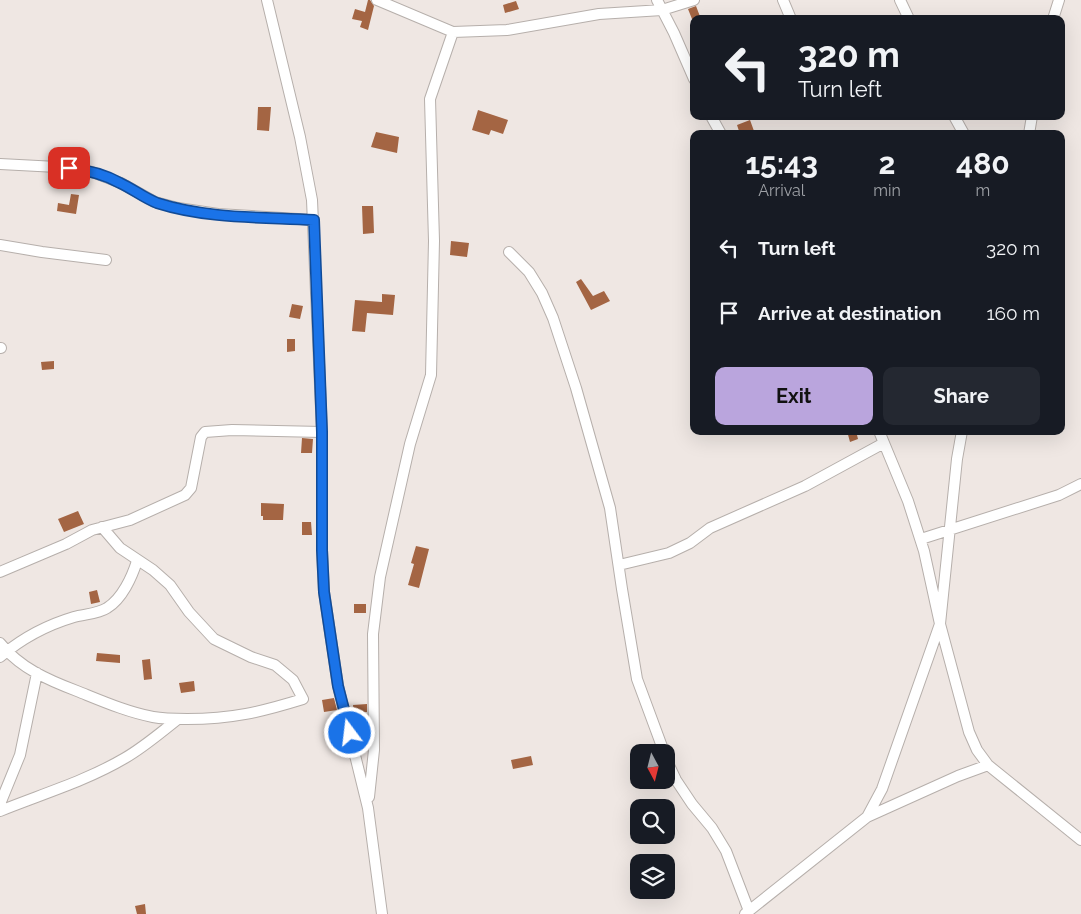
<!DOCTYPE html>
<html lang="en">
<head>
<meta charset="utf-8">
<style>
	body { margin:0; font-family:Raleway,sans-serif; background:#242831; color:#f1f3f6; height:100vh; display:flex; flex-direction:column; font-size:19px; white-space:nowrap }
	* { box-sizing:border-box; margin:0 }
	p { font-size:16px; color:#9ea1a6 }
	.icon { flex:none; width:28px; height:28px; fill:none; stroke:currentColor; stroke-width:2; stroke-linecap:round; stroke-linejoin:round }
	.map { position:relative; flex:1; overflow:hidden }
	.sheet { position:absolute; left:690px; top:130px; width:375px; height:305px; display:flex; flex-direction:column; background:#171b24; border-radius:10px; box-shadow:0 5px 20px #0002 }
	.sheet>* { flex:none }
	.hud { position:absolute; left:690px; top:15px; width:375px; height:105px; border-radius:10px; box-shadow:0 5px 20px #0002; background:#171b24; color:#f1f3f6; overflow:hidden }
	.needle { width:32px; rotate:173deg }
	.controls { position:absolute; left:630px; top:744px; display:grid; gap:10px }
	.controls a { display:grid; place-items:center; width:45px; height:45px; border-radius:10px; background:#171b24; box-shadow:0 5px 20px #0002; font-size:25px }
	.pin { position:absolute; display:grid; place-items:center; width:42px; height:42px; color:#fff; margin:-21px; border-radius:10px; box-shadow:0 2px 8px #0006 }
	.me { position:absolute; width:55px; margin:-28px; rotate:345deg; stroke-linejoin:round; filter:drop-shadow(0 0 4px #0008) }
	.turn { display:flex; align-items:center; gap:18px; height:105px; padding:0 25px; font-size:22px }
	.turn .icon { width:65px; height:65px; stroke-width:2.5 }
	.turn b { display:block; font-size:35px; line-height:42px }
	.eta { display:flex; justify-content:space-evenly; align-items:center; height:85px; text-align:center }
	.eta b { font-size:30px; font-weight:700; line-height:35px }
	.button { display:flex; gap:10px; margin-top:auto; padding:10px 25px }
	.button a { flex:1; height:58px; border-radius:10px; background:#baa5dd; color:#111; font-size:20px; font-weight:700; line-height:58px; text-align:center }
	.button a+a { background:#242831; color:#f1f3f6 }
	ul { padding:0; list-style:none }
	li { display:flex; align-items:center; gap:15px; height:65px; padding:0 25px }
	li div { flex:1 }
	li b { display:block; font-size:19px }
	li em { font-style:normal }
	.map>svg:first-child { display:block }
</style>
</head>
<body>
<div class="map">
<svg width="1081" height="914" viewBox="0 0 1081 914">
	<rect width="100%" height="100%" fill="#efe7e3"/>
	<!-- building -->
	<path fill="#a46543" d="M 368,0 L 370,0 L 374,6 L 368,30 L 360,27 L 362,21 L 352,19 L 355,9 L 365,12 Z
		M 516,1 L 519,9 L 505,13 L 503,5 Z
		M 696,6 L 701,19 L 692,19 L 688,9 Z
		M 258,107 L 271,107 L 269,131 L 257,130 Z
		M 478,110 L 508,120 L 503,134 L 491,130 L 489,135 L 472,130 Z
		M 750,120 L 754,131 L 748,134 L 740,134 L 737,125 Z
		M 376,132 L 399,137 L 397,153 L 371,147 Z
		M 71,194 L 79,195 L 76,214 L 57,211 L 58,203 L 69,205 Z
		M 362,206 L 373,206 L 374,233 L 363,234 Z
		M 451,241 L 469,243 L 467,257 L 450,255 Z
		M 581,279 L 593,296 L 604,291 L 610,301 L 591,310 L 576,282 Z
		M 382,294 L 395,295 L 393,315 L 367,313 L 365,332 L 352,331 L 355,300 L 382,302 Z
		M 292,304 L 303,306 L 300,319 L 289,317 Z
		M 287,339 L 295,339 L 295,351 L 287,352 Z
		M 54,361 L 54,369 L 42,370 L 41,362 Z
		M 847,431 L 856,431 L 858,439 L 850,442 Z
		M 302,438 L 313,439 L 312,453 L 301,453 Z
		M 261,503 L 284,504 L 283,520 L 263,520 L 263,516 L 261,516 Z
		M 78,511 L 84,524 L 64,532 L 58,519 Z
		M 302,522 L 311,522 L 312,535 L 302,535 Z
		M 416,546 L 429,549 L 419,588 L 408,585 L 414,564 L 411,563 Z
		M 97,590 L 100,602 L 91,604 L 89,592 Z
		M 354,604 L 366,604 L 366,613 L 354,613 Z
		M 97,653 L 120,655 L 120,663 L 96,661 Z
		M 150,659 L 152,679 L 144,680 L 142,660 Z
		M 194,681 L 195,691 L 181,693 L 179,683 Z
		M 334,698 L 337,710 L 324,712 L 322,700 Z
		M 367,704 L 367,712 L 354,713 L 353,705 Z
		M 531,756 L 533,765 L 513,769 L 511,760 Z
		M 145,904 L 146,914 L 137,914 L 135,906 Z"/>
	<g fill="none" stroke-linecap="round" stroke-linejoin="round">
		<defs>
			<path id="minor" d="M 267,0 L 300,137 L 312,200 L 322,432 L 322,550 L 324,592 L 338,686 L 368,808 L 382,914
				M 377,0 L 453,32 L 507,30 L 599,14 L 662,10 L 694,0
				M 657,0 L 674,33 L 694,79
				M 783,0 L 791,19
				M 900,0 L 909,19
				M 1053,19 L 1059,0
				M 711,116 L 721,134
				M 954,116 L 964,134
				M 1029,134 L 1032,116
				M 0,164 L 57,167 L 92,172 L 121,183 L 155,202 L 178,208 L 218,214 L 314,220
				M 0,245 L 42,252 L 106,260
				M 509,252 L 529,272 L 542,293 L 553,318 L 576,388 L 610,508 L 622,589 L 637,679 L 664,752
				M 0,348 L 1,348
				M 879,431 L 908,501 L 924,551 L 940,624 L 969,732 L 977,750 L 988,765 L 1081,840
				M 921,539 L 1059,495 L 1081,484
				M 619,565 L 669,553 L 690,543 L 710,528 L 805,486 L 884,443
				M 0,572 L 66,544 L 92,530 L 130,520 L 185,495 L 191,488 L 201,437 L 205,432 L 232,430 L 322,432
				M 0,643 C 20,668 48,680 77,691 C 102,701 127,712 153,717 C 164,719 176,719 187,719 C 232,719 261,712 303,699 L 293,680 L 275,665 L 251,657 L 214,639 L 189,612 L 170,585 L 153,570 L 120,548 L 102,527
				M 0,657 C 21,639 47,625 74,617 C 84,614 98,614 107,608 C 122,599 132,577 137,561
				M 666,759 L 676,780 L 692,804 L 712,828 L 726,851 L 749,911
				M 369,797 L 374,750 L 373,634 L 380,577 L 410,444 L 431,375 L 434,241 L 430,99 L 453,32
				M 0,804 L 20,755 L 37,673
				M 0,811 C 42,794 86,781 125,758 C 144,747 160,733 178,719
				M 867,817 L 958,776 L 988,765
				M 745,914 L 867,817 L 882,789 L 940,624 L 957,459 L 962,431"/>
		</defs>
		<!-- minor casing -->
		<use href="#minor" stroke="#b6afab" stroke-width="12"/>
		<!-- minor -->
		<use href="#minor" stroke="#fff" stroke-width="10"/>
	</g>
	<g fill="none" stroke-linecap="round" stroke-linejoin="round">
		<defs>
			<path id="route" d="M 69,168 C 87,170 104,174 120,183 C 133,189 144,198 157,203 C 207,219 262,217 314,220 L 322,432 L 322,550 L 324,592 L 338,686 L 350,733"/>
		</defs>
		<!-- route casing -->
		<use href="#route" stroke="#114b97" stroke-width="12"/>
		<!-- route -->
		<use href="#route" stroke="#1a73e8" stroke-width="9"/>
	</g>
</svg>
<div class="controls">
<a><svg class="needle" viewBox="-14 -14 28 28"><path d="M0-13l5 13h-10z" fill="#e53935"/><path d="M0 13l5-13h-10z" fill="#9ea1a6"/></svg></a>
<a><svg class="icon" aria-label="search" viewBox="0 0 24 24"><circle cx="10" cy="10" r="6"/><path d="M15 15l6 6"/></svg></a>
<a><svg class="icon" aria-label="layers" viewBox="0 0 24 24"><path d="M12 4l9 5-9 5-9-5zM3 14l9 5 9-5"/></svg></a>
</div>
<div class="pin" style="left:69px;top:168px;background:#d93025"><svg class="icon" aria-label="arrive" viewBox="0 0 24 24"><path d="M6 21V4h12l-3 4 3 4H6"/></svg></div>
<svg class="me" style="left:350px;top:733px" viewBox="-20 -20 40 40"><circle r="17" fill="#1a73e8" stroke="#fff" stroke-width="3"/><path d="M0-11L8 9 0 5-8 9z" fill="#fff"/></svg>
<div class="hud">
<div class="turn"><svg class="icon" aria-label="left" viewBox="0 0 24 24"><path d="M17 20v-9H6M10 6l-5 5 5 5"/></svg><div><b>320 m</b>Turn left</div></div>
</div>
<section class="sheet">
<div class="eta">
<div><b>15:43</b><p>Arrival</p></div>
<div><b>2</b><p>min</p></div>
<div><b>480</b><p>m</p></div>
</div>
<ul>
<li><svg class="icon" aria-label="left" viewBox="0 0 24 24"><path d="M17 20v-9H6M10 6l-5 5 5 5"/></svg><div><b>Turn left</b></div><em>320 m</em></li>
<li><svg class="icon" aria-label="arrive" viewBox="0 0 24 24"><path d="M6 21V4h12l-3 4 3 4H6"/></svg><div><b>Arrive at destination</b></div><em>160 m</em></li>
</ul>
<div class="button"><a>Exit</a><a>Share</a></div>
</section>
</div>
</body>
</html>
